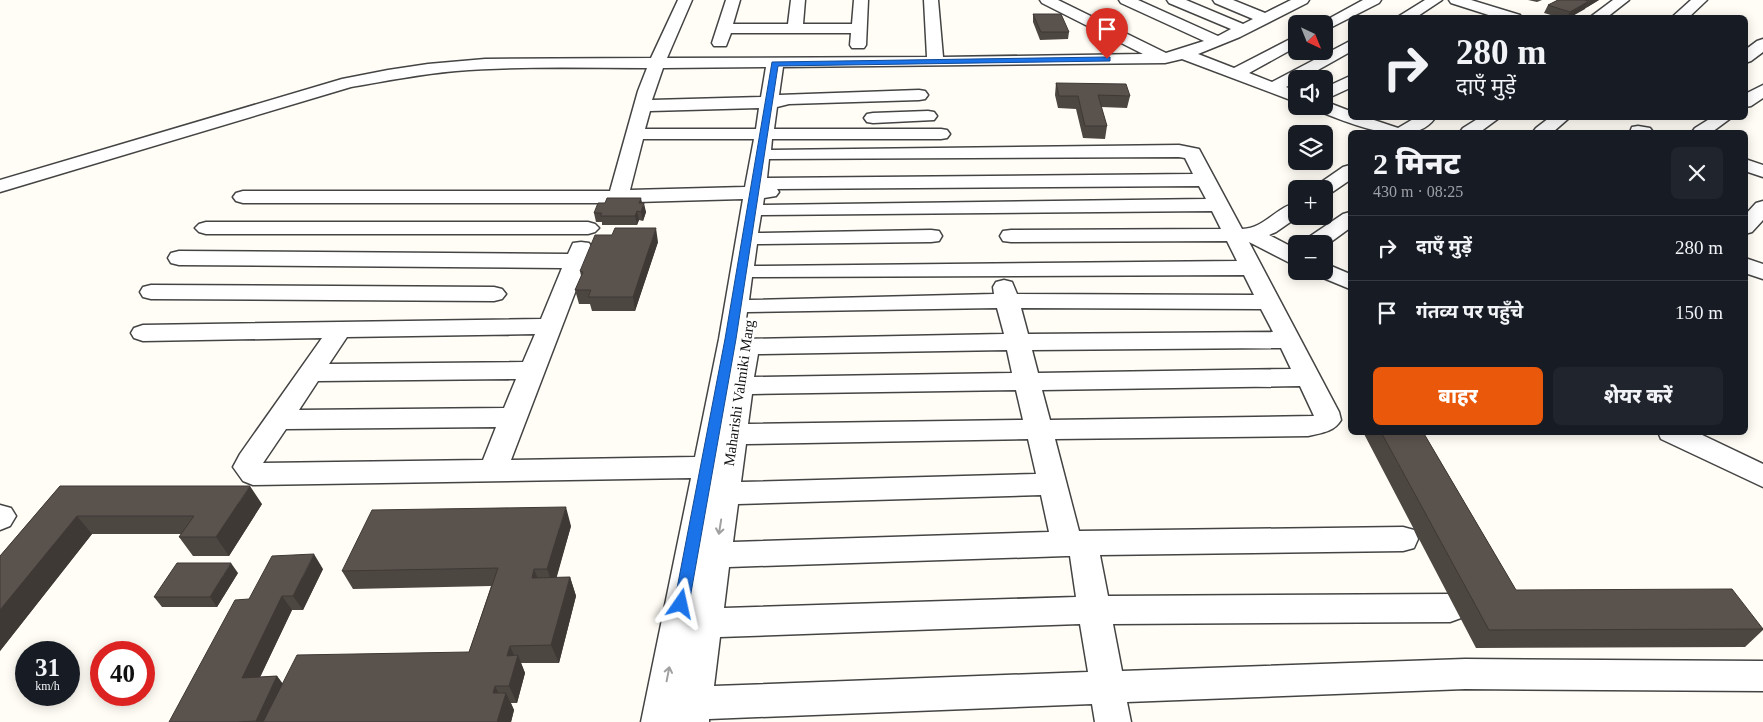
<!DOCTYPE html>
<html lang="hi">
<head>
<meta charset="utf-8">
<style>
	body { margin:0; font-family:"Times New Roman","Noto Sans Devanagari",serif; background:#20242c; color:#f1f3f6; height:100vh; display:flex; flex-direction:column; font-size:19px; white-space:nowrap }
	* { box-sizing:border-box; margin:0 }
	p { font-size:16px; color:#9ea1a6 }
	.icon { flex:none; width:28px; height:28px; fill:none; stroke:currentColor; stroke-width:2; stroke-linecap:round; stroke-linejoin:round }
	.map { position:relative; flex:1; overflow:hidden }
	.side { position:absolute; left:1348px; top:130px; width:400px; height:305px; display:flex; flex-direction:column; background:#171b24; border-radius:8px; box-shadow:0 2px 12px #0003 }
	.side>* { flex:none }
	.top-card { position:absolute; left:1348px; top:15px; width:400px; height:105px; border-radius:8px; box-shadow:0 2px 12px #0003; background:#171b24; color:#f1f3f6; overflow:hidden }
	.needle { width:32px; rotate:137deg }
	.controls { position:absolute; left:1288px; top:15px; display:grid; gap:10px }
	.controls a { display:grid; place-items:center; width:45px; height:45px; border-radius:8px; background:#171b24; box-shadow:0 2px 12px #0003; font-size:25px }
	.speed { position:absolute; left:15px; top:641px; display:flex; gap:10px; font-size:25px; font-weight:700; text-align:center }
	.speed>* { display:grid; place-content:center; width:65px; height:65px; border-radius:50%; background:#171b24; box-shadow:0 2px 12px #0003; line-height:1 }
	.speed small { font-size:12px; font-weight:400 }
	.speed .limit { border:8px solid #d22; background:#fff; color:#111 }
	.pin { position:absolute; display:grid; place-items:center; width:42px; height:42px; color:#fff; margin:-51px -21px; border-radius:50% 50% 50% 0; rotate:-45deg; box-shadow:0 0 5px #0007 }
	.pin .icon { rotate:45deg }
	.me { position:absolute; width:55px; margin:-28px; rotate:11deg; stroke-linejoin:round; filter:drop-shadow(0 0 4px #0008) }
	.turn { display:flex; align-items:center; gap:18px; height:105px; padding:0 25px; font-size:22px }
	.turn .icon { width:65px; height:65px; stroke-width:2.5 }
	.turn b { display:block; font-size:35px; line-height:42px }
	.round { display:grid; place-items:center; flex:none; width:52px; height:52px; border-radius:8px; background:#20242c }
	.overview { display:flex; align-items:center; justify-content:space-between; height:85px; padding:0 25px }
	h1 { font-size:30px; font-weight:800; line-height:38px }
	.cta { display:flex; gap:10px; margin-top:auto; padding:10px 25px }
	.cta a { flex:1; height:58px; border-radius:8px; background:#ea580c; color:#fff; font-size:20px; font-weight:800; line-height:58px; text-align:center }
	.cta a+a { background:#20242c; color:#f1f3f6 }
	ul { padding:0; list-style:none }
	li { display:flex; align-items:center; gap:15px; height:65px; padding:0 25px; border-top:1px solid #363941 }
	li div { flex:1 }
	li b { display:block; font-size:19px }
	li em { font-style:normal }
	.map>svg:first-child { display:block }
</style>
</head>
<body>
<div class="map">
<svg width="1763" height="722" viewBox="0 0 1763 722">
	<rect width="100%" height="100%" fill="#fffdf5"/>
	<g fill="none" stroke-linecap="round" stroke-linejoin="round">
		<defs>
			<path id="minor" d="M 678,0 L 692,0 L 667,58 L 927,57 L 924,0 L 938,0 L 943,57 L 1143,54 L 1042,3 L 1040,0 L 1058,0 L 1166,53 L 1204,41 L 1121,3 L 1119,0 L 1138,0 L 1218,36 L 1231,29 L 1169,3 L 1167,0 L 1186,0 L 1243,24 L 1253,19 L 1215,3 L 1213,0 L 1233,0 L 1265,13 L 1291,0 L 1309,0 L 1307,3 L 1240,37 L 1198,54 L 1234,68 L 1296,36 L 1296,47 L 1249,73 L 1272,82 L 1350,41 L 1350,52 L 1302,79 L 1296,79 L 1296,82 L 1286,87 L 1296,91 L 1296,102 L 1182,59 L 1165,63 L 783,67 L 779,95 L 919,90 L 925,91 L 928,95 L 925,99 L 919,100 L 789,104 L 777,107 L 774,129 L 941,129 L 947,130 L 950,134 L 947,138 L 941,139 L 772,139 L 771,150 L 1179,145 L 1199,149 L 1242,229 C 1264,229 1276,207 1296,203 L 1296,216 L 1299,216 L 1276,232 L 1269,235 L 1296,249 L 1296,264 L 1288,262 L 1249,242 L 1339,412 L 1341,420 C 1334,432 1321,433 1308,436 L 1055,439 L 1079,531 L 1403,527 L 1414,530 L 1418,539 L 1414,548 L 1403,551 L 1100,555 L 1108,596 L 1450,594 L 1461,598 L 1466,608 L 1461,618 L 1450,622 L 1113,624 L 1122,671 L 1465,659 L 1763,661 L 1763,691 L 1465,689 L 1127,702 L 1131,722 L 1095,722 L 1092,704 L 709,719 L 709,722 L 641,722 L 691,478 L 253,485 L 243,481 L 233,467 L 240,454 L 322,338 L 143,341 L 134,338 L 131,333 L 134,328 L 143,325 L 541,319 L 562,268 L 179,265 L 171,263 L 168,258 L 171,253 L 179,251 L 568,254 L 573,243 L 581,242 L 589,243 L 592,248 L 511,460 L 695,457 L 719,339 L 743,199 L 601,203 L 243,203 L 236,201 L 233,197 L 236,193 L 243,191 L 610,191 L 638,91 L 647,68 C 583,68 520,66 456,71 C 421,74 386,81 351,87 L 0,192 L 0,180 L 342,79 L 388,70 L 428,64 L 485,59 L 651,58 ZM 766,67 L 761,97 L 652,100 L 663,68 ZM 759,108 L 756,129 L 645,129 L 650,111 ZM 643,139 L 754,139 L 745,187 L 630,190 ZM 1179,157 L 1185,158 L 1193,174 L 767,178 L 769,159 ZM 1199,186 L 1206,199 L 763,205 L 764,198 L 776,196 L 779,192 L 777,189 ZM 1212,211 L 1221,229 L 1011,230 L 1003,231 L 1000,236 L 1003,241 L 1011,242 L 1227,241 L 1237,261 L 754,266 L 757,244 L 931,242 L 939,241 L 942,236 L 939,231 L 931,230 L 758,233 L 761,215 ZM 1244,275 L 1254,295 L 1017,294 L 1012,282 L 1004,280 L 996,282 L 993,287 L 994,294 L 749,300 L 752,277 ZM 997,308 L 1004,334 L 743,339 L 747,312 ZM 1021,308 L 1261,309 L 1273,332 L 1028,334 ZM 535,334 L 523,362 L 329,364 L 347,337 ZM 1281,348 L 1291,369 L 1038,373 L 1032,350 ZM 1007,350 L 1012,373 L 754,377 L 758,354 ZM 516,379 L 504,408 L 299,410 L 318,381 ZM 1300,386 L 1314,416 L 1050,420 L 1042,390 ZM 1016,390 L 1023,420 L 748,424 L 752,394 ZM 496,427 L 483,460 L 263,463 L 286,429 ZM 1028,439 L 1036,474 L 741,482 L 746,444 ZM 1041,495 L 1049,532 L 733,542 L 738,504 ZM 1066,556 L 1070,556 L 1076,597 L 724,608 L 729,567 ZM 1080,624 L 1088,672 L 714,686 L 720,637 Z
				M 726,0 L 740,0 L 733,24 L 788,24 L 791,0 L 805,0 L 803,24 L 852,24 L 854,0 L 868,0 L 866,45 L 864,48 L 852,48 L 850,45 L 851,33 L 731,33 L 726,46 L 714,46 L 712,43 Z
				M 1363,0 L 1381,0 L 1379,3 L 1324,31 L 1324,24 L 1319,24 Z
				M 1425,0 L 1442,0 L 1415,18 L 1396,18 Z
				M 1449,0 L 1471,0 L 1520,15 L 1522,18 L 1498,18 L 1451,3 Z
				M 1613,0 L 1629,0 L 1606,18 L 1589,18 Z
				M 1691,0 L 1707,0 L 1688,18 L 1671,18 Z
				M 1763,39 L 1763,52 L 1751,61 L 1745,63 L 1745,50 L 1757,41 Z
				M 1350,76 L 1350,88 L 1324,100 L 1324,88 Z
				M 1763,85 L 1763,98 L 1751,106 L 1745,107 L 1745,94 Z
				M 1324,101 L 1350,111 L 1350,118 L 1368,118 L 1398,128 L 1415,118 L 1435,118 C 1411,152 1345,121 1316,110 L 1313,106 L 1324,106 Z
				M 928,111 L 934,112 L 937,116 L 934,120 L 873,123 L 867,122 L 864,118 L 867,114 L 873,113 Z
				M 1479,118 L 1499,118 L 1480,132 L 1460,132 L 1463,128 Z
				M 1549,118 L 1569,118 L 1553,132 L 1533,132 L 1536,128 Z
				M 1711,118 L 1731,118 L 1712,132 L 1692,132 L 1695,128 Z
				M 1638,126 L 1650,128 L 1653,132 L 1630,132 L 1632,127 Z
				M 1745,159 L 1763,165 L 1763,177 L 1745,171 Z
				M 1350,165 L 1350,180 L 1331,193 L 1324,195 L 1324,189 L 1314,189 L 1317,185 L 1343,167 Z
				M 1763,201 L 1763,220 L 1752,232 L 1745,234 L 1745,215 L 1756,203 Z
				M 1350,212 L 1350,228 L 1324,247 L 1324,244 L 1303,244 L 1306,239 L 1343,214 Z
				M 206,222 L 588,222 L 595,224 L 599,228 L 595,232 L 588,234 L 206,234 L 199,232 L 195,228 L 199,224 Z
				M 1745,258 L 1763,264 L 1763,279 L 1745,273 Z
				M 1324,263 L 1350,274 L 1350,289 L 1316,275 L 1314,271 L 1324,271 Z
				M 151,285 L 494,287 L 502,289 L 506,294 L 502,299 L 494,301 L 151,299 L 143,297 L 140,292 L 143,287 Z
				M 1658,432 L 1696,432 L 1763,464 L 1763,487 L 1661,439 Z
				M 0,505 L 11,508 L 16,516 L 10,526 L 0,530 Z"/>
		</defs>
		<!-- minor casing -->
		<use href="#minor" stroke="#444" stroke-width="3"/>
		<!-- minor -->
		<use href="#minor" fill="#fff" fill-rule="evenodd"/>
	</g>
	<!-- wall -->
	<path fill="#4d4742" d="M 1528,0 L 1542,0 L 1537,2 Z
		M 1558,0 L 1599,0 L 1569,18 L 1561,18 L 1544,13 L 1548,5 Z
		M 1033,14 L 1069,32 L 1068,39 L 1040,40 L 1033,22 Z
		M 1056,83 L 1130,96 L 1127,108 L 1101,107 L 1107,126 L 1105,139 L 1083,138 L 1076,109 L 1058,108 L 1055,95 Z
		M 642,203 L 646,212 L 643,221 L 639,220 L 637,225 L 602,225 L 602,222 L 596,222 L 594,213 Z
		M 658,242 L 635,311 L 592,311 L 590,304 L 579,304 L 575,290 L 581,276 L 580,271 Z
		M 1363,432 L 1423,432 L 1516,590 L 1763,628 L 1763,630 L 1745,647 L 1476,648 Z
		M 60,486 L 262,504 L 229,556 L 193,556 L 179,537 L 181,534 L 92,534 L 0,651 L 0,556 Z
		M 571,526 L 556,578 L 570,577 L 576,596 L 559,663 L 521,663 L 525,673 L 517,703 L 511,703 L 514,710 L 511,722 L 169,722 L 249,599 L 323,569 L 303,610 L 292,610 L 260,677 L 277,676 L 283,684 L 469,652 L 491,586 L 353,589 L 342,571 Z
		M 238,573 L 217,607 L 162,607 L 154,597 Z"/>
	<!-- shaded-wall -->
	<path fill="#3f3936" d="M 1590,0 L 1599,0 L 1586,8 Z
		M 1589,1 L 1585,9 L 1569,18 L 1567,18 L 1570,12 Z
		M 641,198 L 643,207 L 644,203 L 646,212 L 643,221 L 639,203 Z
		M 637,211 L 639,220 L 637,225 L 635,216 Z
		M 656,228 L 658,242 L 635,311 L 633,297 Z
		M 250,486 L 262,504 L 229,556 L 216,537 Z
		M 566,507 L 571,526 L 554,587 L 547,569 Z
		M 77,516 L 92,534 L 0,651 L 0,610 Z
		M 314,554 L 323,569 L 303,610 L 293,596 Z
		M 231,563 L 238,573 L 217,607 L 210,597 Z
		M 534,569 L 541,587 L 532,578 Z
		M 570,577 L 576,596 L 559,663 L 551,645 Z
		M 282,596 L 292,610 L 253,692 L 242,678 Z
		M 510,646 L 516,660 L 518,655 L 525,673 L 517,703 L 509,686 L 507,656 Z
		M 277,676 L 287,690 L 273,722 L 256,722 L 256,721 Z
		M 495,686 L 503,702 L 506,693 L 514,710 L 511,722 L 497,722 L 493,693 Z"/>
	<!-- building -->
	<path fill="#5a524d" stroke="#3f3936" d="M 1558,0 L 1584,0 L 1589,1 L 1570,12 L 1548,5 Z
		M 1033,14 L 1061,14 L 1069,32 L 1041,32 Z
		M 1056,83 L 1126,84 L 1130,96 L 1098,95 L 1107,126 L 1085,126 L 1078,96 L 1059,96 Z
		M 607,198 L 641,198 L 639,203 L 644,203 L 641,212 L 637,211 L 635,216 L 600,216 L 602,213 L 594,213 L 598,203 L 605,203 Z
		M 615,228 L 656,228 L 633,297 L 588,297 L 591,290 L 575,290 L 583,272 L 580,271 L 595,235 L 612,235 Z
		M 1381,432 L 1423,432 L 1516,590 L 1732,589 L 1763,629 L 1489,630 Z
		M 60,486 L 250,486 L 216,537 L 179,537 L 194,516 L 77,516 L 0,610 L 0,556 Z
		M 566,507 L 547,569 L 534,569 L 532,578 L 570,577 L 551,645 L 510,646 L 507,656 L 518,655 L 509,686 L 495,686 L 493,693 L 506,693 L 497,722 L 263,722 L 297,655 L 469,652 L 498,568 L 342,571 L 372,510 Z
		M 314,554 L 293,596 L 282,596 L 242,678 L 277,676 L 256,721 L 237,722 L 169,722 L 235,600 L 249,599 L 272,556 Z
		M 177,563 L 231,563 L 210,597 L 154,597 Z"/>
	<!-- one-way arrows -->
	<defs><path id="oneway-shaft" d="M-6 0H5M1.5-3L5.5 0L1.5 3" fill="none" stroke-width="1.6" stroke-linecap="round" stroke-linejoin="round" transform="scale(1.25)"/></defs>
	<g stroke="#a0a0a0">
		<use href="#oneway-shaft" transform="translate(720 527) rotate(99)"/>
		<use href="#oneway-shaft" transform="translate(668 674) rotate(-79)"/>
	</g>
	<!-- route -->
	<path fill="#1a73e8" stroke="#114b97" d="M 1107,57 L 1110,57 L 1110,61 L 778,66 L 736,339 L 689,604 L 686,609 L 681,611 L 676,609 L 674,604 L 725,339 L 772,62 Z"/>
	<g text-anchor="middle" stroke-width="5" stroke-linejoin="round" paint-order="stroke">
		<!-- street labels -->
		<g font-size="15" fill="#111" stroke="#fff">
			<text transform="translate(739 393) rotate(-82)" y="5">Maharishi Valmiki Marg</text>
		</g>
	</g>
</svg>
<div class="controls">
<a><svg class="needle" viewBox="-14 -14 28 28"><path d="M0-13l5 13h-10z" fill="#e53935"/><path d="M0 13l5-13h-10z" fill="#9ea1a6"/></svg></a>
<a><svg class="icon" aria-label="sound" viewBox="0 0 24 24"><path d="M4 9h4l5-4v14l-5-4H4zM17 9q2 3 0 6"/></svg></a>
<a><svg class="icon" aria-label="layers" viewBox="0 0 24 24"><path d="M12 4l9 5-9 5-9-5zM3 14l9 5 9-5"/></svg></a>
<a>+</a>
<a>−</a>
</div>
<div class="speed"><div>31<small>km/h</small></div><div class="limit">40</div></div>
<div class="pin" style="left:1107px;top:59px;background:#d93025"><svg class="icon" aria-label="arrive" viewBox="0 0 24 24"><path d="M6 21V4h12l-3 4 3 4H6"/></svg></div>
<svg class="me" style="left:681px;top:604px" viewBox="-20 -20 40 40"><path d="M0-17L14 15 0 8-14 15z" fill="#1a73e8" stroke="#fff" stroke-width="4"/></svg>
<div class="top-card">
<div class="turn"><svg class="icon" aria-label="right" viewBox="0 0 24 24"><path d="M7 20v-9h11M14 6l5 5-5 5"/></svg><div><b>280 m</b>दाएँ मुड़ें</div></div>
</div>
<section class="side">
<div class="overview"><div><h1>2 मिनट</h1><p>430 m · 08:25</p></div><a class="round"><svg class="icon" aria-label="close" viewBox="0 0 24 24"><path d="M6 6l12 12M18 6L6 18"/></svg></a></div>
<ul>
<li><svg class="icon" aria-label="right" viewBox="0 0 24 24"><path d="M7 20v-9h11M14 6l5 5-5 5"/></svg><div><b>दाएँ मुड़ें</b></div><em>280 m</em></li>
<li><svg class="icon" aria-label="arrive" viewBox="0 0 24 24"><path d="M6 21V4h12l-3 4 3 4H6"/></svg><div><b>गंतव्य पर पहुँचे</b></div><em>150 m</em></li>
</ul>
<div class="cta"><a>बाहर</a><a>शेयर करें</a></div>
</section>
</div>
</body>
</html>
